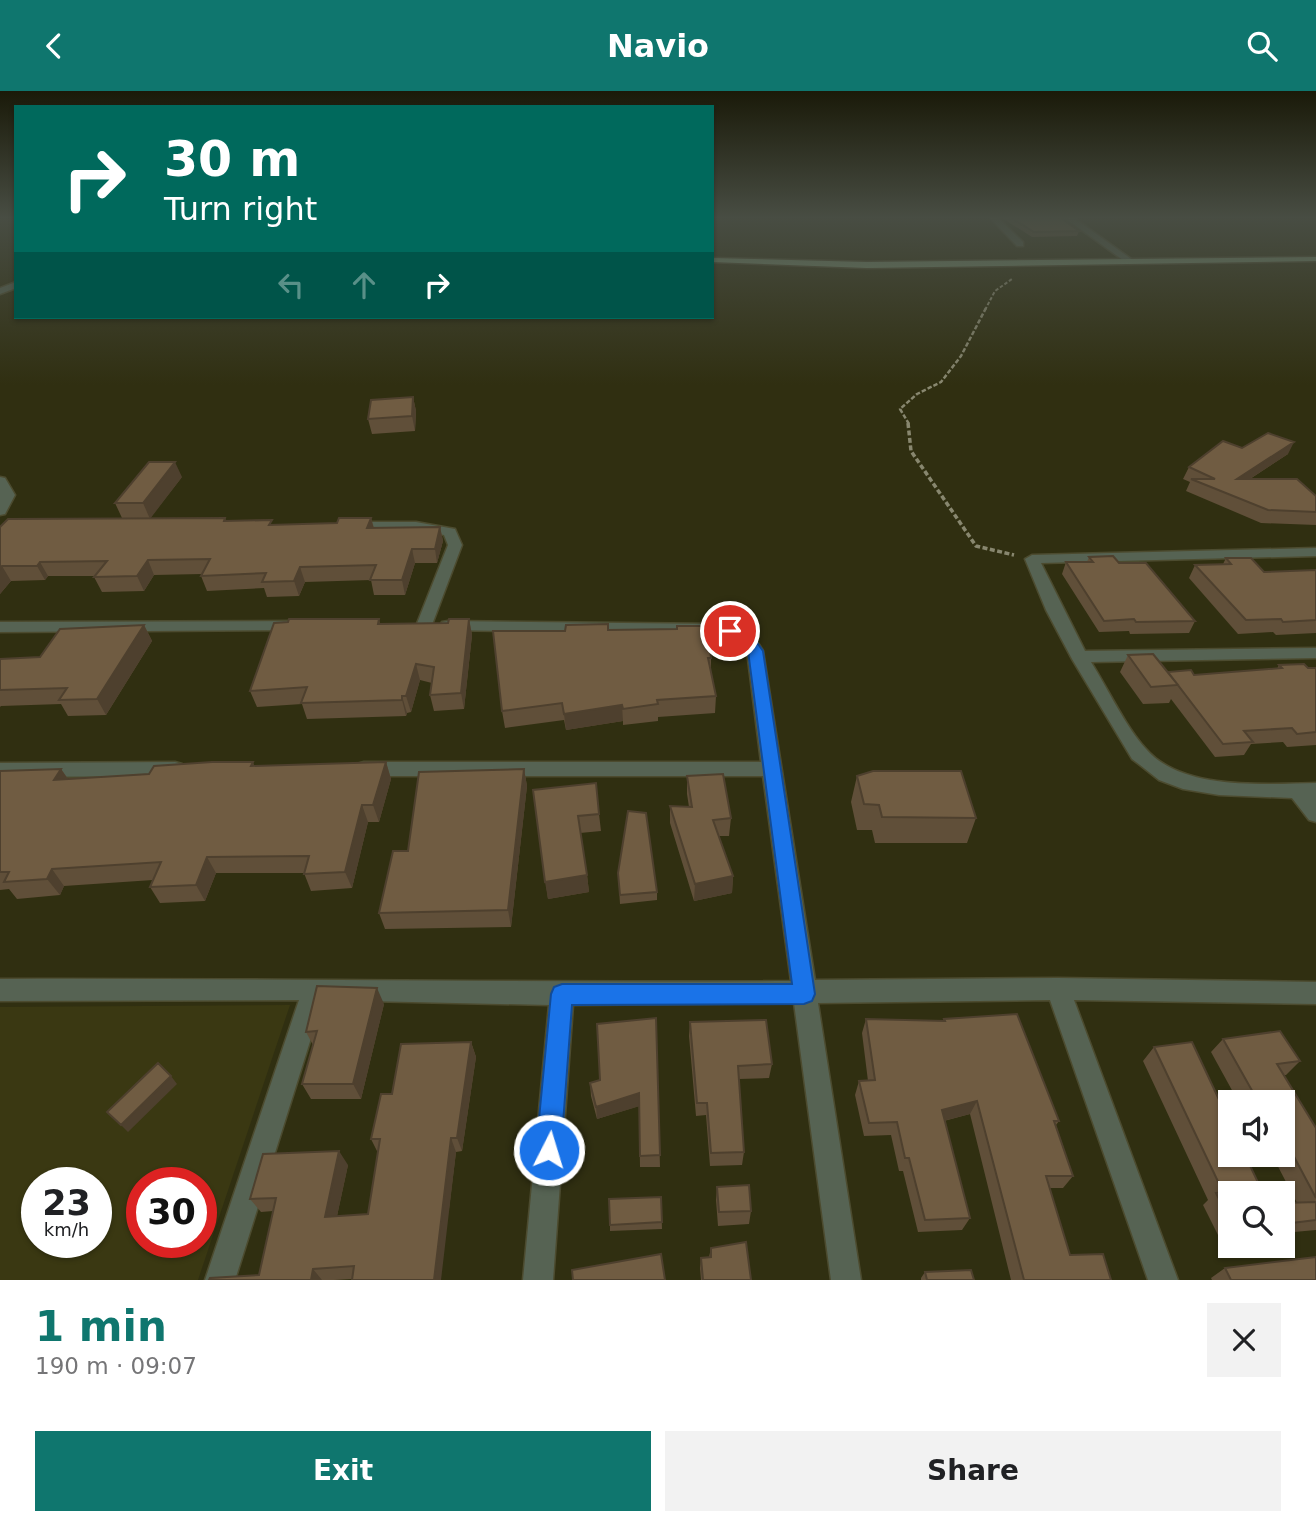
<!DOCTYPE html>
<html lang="en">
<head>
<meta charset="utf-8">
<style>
	body { margin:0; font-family:"DejaVu Sans",sans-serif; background:#f2f2f2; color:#202124; height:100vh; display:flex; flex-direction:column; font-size:26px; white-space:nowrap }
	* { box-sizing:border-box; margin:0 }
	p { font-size:23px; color:#757577 }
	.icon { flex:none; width:38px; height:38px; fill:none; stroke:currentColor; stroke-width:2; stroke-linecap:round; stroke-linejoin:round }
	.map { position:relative; height:1189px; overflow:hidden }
	.drawer { display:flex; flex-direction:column; background:#fff; flex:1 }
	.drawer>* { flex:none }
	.top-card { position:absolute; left:14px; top:14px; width:700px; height:214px; border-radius:0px; box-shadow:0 2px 5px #0004; background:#00695c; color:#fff; overflow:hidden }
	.fabs { position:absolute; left:1218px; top:999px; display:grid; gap:14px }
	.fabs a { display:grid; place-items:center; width:77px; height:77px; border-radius:0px; background:#fff; box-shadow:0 2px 5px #0004; font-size:35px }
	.speed { position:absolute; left:21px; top:1076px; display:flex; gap:14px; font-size:35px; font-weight:700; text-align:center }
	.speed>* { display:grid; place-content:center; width:91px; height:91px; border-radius:50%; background:#fff; box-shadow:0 2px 5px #0004; line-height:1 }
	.speed small { font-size:18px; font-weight:400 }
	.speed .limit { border:10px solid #d22; background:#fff; color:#111 }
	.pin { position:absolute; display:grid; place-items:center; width:60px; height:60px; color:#fff; margin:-30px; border:4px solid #fff; border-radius:50%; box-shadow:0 2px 7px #0007 }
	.me { position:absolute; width:77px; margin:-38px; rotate:5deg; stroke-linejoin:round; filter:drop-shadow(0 0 5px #0008) }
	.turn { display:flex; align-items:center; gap:24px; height:147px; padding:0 35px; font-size:32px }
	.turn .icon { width:91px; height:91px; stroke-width:2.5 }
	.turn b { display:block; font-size:49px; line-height:60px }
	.lanes { display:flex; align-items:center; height:66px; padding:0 35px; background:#0003; justify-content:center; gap:35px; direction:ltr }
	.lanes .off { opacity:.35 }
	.round { display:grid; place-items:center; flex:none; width:74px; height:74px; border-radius:0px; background:#f2f2f2 }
	.overview { display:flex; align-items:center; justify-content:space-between; height:119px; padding:0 35px }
	h1 { font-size:42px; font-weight:600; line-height:52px; color:#0f766e }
	.primary-button { display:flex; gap:14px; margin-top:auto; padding:14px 35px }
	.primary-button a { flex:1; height:80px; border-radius:0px; background:#0f766e; color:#fff; font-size:28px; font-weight:600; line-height:80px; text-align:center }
	.primary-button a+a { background:#f2f2f2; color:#202124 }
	header { display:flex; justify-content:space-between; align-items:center; height:91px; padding:0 35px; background:#0f766e; color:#fff; font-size:32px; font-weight:600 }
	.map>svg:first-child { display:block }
</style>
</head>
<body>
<header><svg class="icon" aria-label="back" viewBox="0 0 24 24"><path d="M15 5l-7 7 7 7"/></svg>Navio<svg class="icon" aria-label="search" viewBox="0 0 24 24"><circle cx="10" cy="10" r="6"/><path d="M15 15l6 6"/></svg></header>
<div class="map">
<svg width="1316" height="1189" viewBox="0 0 1316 1189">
	<rect width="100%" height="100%" fill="#302f11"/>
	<!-- built -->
	<path fill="#3a3812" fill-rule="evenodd" d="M 290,914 L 198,1189 L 0,1189 L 0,916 ZM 37,1092 L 96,1092 L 96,1152 L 37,1152 ZM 142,1092 L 201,1092 L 201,1152 L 142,1152 Z"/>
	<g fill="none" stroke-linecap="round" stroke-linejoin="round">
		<defs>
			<path id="street" d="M 990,127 L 998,127 L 1023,151 L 1023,155 L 1017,155 Z
				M 1065,127 L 1074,127 L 1134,170 L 1127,172 Z
				M 16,191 L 16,197 L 0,203 L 0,197 Z
				M 0,386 L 5,387 L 15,404 L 5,423 L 0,424 Z
				M 352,431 L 416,431 L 455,438 L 462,454 L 430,539 L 418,539 L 416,535 L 448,454 L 444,444 L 416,439 L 347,438 L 345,435 Z
				M 1316,457 L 1316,465 L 1041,472 L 1085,560 L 1316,557 L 1316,567 L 1091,571 C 1108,598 1125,635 1146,658 C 1182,700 1266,693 1316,692 L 1316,731 L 1309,729 L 1292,707 L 1219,704 L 1183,698 L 1159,689 L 1140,674 L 1132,668 L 1072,568 L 1046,519 L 1025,468 L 1032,464 Z
				M 297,530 L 303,531 L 305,535 L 303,539 L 0,541 L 0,531 Z
				M 448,530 L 718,533 C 738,537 753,541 763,560 L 815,889 L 1058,887 L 1316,891 L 1316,913 L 1074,909 L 1178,1189 L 1148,1189 L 1050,909 L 818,912 L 861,1189 L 831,1189 L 794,912 L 573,914 L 553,1189 L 523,1189 L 549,914 L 323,909 L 235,1189 L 205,1189 L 299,909 L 0,910 L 0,888 C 264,887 527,892 791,890 L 763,685 L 364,685 L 357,683 L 354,678 L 357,673 L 364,671 L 761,671 L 747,560 C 740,549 730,545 718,543 L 442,539 L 440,535 L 442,531 Z
				M 175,671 L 182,673 L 185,678 L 182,683 L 175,685 L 0,686 L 0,672 Z"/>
			<path id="primary" d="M 1316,166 L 1316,170 L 867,177 L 712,171 L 712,167 L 867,171 Z"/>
		</defs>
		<!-- street casing -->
		<use href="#street" stroke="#4c4b2f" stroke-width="3"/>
		<!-- primary casing -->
		<use href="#primary" stroke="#4c4b2f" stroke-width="3"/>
		<!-- path-far2 -->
		<path stroke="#88876f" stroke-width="2" stroke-dasharray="3.5 2" stroke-linecap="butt" d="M 985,219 L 995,200 L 1012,188"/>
		<!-- path-far1 -->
		<path stroke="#88876f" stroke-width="2.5" stroke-dasharray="4.5 2" stroke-linecap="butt" d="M 909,333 L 900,318 L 917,303 L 941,291 L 961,265 L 986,217"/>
		<!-- path -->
		<path stroke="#88876f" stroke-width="3.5" stroke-dasharray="5 2.5" stroke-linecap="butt" d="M 908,332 L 911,360 L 976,455 L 1014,464"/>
		<!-- street -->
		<use href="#street" fill="#566353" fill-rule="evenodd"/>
		<!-- primary -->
		<use href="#primary" fill="#7d9778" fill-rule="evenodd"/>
	</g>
	<!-- wall -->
	<path fill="#604f39" d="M 1002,127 L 1064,127 L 1063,128 L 1079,140 L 1077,145 L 1032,146 Z
		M 413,306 L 416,320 L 415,340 L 372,343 L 368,328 Z
		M 1242,357 L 1288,363 L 1250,388 L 1316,405 L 1316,434 L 1261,432 L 1186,400 L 1190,391 L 1183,388 L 1189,376 Z
		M 182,386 L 150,427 L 225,427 L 226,430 L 273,434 L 337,432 L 371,427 L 374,437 L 440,436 L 443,450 L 437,472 L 415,472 L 405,504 L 374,504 L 371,489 L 305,491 L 299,505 L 267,506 L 264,497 L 207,500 L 201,485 L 202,483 L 154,484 L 144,500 L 102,501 L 94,486 L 96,485 L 48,485 L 45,489 L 11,490 L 0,503 L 0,436 L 122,427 L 115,412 Z
		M 1089,466 L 1195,530 L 1189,542 L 1130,543 L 1129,540 L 1099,541 L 1062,483 L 1066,471 L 1087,471 Z
		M 1226,467 L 1264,481 L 1316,479 L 1316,542 L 1276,544 L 1273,541 L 1238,543 L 1189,487 L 1195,474 L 1223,473 Z
		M 379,528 L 380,533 L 448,532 L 469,528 L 472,544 L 464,618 L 434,620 L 430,604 L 432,592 L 420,589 L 411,621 L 407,622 L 406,625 L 307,628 L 302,613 L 257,616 L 250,600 Z
		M 144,534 L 152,550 L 106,624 L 68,625 L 61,613 L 1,615 L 0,616 L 0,568 L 40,566 Z
		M 608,539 L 711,567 L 711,581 L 716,605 L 715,622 L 658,626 L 658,630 L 623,634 L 623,630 L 566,639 L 564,629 L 505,637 L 502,620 L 565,540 Z
		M 1128,564 L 1168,581 L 1194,584 L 1277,578 L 1279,574 L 1308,577 L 1316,577 L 1316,654 L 1287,656 L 1283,651 L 1251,653 L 1244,664 L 1215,666 L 1171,608 L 1169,612 L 1143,613 L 1120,581 Z
		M 253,671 L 254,675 L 386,671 L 391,688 L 379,731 L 368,731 L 352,797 L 311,800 L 304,782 L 216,782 L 205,810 L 160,812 L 150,796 L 153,789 L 64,795 L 60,804 L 17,808 L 9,798 L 0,799 L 0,680 L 61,678 L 68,688 L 149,683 Z
		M 524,678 L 527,695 L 511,836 L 385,838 L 379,822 L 408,760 Z
		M 687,685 L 731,727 L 729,745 L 719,745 L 733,785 L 732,802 L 694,810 L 670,732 L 670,715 L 689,716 L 687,703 Z
		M 857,685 L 976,727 L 967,752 L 875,752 L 872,739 L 857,739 L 851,711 Z
		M 533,699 L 599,723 L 601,740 L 580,742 L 587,784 L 589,801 L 548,808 Z
		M 618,782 L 657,801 L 657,809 L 620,813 Z
		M 384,913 L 361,1008 L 311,1008 L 302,993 L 313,954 L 306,941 Z
		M 656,927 L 660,1076 L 640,1076 L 639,1015 L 597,1028 L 591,1005 L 590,992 L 600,989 Z
		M 866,928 L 942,930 L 944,928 L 1059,1030 L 1056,1034 L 1073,1085 L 1063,1097 L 1050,1097 L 1070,1164 L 1111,1189 L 1011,1189 L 970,1023 L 944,1030 L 970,1127 L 962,1139 L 918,1141 L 903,1080 L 899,1080 L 891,1044 L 864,1045 L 855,1004 L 859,990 L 868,990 L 862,942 Z
		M 690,931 L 772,973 L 769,987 L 739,988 L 744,1061 L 742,1074 L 710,1075 L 706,1024 L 696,1025 L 689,945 Z
		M 1223,948 L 1300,970 L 1286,984 L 1284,984 L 1316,1037 L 1316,1139 L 1283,1142 L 1283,1112 L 1297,1112 L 1272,1064 L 1283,1064 L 1283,1012 L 1239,1012 L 1211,961 Z
		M 471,951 L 476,966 L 462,1060 L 456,1061 L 449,1118 L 352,1188 L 334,1189 L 209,1189 L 259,1184 L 273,1120 L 261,1121 L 250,1108 L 348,1074 L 337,1125 L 368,1123 L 378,1062 L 371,1048 L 392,1003 Z
		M 1154,956 L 1230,1102 L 1230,1147 L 1220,1148 L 1203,1114 L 1208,1109 L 1143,970 Z
		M 717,1096 L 751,1120 L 749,1133 L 718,1135 L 716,1109 Z
		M 661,1106 L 662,1138 L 610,1140 L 610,1134 Z
		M 711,1157 L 751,1189 L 701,1189 L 700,1177 L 701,1167 L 709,1166 Z
		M 1225,1177 L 1316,1189 L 1212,1189 L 1211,1187 Z
		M 925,1181 L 974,1189 L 921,1189 L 921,1187 Z"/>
	<!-- shaded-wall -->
	<path fill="#4e402e" d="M 413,306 L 416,320 L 415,340 L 412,325 Z
		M 1294,351 L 1288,363 L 1231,400 L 1237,388 Z
		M 175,371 L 182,386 L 150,428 L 143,412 Z
		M 371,427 L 375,442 L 367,437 Z
		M 440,436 L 443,450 L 437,472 L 435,458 Z
		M 412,458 L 415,472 L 405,504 L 402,489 Z
		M 148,469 L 154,484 L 144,500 L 137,485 Z
		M 40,471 L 48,485 L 45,489 L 37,475 Z
		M 2,475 L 11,490 L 0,503 L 0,478 Z
		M 300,476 L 305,491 L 299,505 L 294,490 Z
		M 469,528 L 472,544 L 464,618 L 461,602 Z
		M 144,534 L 152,550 L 106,624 L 97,608 Z
		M 416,573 L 420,589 L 411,621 L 406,605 Z
		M 402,605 L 407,622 L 406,625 L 402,609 Z
		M 622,614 L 623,630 L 566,639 L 564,623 Z
		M 386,671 L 391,688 L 379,731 L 373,714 Z
		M 61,678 L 72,694 L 54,689 Z
		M 524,678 L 527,695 L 511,836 L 508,819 Z
		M 362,714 L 368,731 L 352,797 L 345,781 Z
		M 207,766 L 216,782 L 205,810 L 196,794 Z
		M 52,778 L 64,795 L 60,804 L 47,788 Z
		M 587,784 L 589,801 L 548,808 L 545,791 Z
		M 733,785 L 732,802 L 694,810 L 695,793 Z
		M 377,897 L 384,913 L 361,1008 L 353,993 Z
		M 471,951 L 476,966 L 462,1060 L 457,1047 Z
		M 171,985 L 177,993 L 128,1041 L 121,1034 Z
		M 639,1002 L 640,1015 L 597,1028 L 596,1016 Z
		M 977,1010 L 970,1023 L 935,1032 L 942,1019 Z
		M 451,1047 L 456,1061 L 441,1189 L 434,1189 Z
		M 339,1060 L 348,1074 L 334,1139 L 325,1126 Z
		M 313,1178 L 322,1189 L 311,1189 Z"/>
	<!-- building -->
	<path fill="#705c42" stroke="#4e402e" stroke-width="2" d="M 1011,127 L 1061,127 L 1079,140 L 1034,141 Z
		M 413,306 L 412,325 L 368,328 L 371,309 Z
		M 1268,342 L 1294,351 L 1237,388 L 1297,388 L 1316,405 L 1316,421 L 1268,419 L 1191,388 L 1215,388 L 1189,376 L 1223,350 L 1242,357 Z
		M 149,371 L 175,371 L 143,412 L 115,412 Z
		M 225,427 L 224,430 L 272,429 L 269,434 L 337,432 L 339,427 L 371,427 L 367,437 L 440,436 L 435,458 L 412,458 L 402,489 L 370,489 L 376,474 L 300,476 L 294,490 L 262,491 L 266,482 L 201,485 L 210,468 L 148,469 L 137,485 L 94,486 L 107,470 L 40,471 L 37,475 L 2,475 L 0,478 L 0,436 L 8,428 Z
		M 1113,465 L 1119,472 L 1146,472 L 1195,530 L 1136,531 L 1134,528 L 1104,530 L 1066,471 L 1093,471 L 1089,466 Z
		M 1226,467 L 1251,467 L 1264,481 L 1316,479 L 1316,529 L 1283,531 L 1281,528 L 1246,529 L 1195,474 L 1231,473 Z
		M 289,528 L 379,528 L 378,533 L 448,532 L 449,528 L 469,528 L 461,602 L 430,604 L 434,576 L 416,573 L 406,605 L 402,605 L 402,609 L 301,612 L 307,596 L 250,600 L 274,532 L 288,531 Z
		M 608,533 L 608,539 L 677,538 L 677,535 L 708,535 L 711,567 L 708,567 L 716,605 L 657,609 L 658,613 L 623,618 L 622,614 L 564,623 L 562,612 L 502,620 L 493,540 L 565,540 L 566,534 Z
		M 144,534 L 97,608 L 59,609 L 67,597 L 0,599 L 0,568 L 40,566 L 60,538 Z
		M 1153,563 L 1178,594 L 1151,596 L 1128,564 Z
		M 1304,573 L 1308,577 L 1316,577 L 1316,641 L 1297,643 L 1292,637 L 1244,640 L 1253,651 L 1223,653 L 1168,581 L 1191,579 L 1194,584 L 1282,577 L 1279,574 Z
		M 212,671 L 253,671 L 251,675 L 386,671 L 373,714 L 362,714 L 345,781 L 304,783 L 309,765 L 207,766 L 196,794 L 150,796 L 161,771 L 52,778 L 47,788 L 4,791 L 9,781 L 0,781 L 0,680 L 61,678 L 54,689 L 149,683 L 154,675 Z
		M 524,678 L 508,819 L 379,822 L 393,760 L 408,760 L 419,681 Z
		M 873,680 L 961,680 L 976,727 L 882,726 L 879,714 L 864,713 L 857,685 Z
		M 723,683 L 731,727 L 713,729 L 733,785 L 695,793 L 670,715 L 692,716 L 687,685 Z
		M 596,692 L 599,723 L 578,725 L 587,784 L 545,791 L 533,699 Z
		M 628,720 L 646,722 L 657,801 L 620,804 L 618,782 Z
		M 317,895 L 377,897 L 353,993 L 302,993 L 317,940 L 306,941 Z
		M 1017,923 L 1059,1030 L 1054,1030 L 1073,1085 L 1046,1085 L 1070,1164 L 1103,1163 L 1111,1189 L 1024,1189 L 977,1010 L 942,1019 L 970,1127 L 925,1129 L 909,1067 L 905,1067 L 897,1031 L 869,1032 L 859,990 L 875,989 L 866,928 L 945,930 L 944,928 Z
		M 656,927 L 660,1064 L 640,1065 L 639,1002 L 596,1016 L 590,992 L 600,989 L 597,933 Z
		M 766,929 L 772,973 L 738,975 L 744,1061 L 711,1062 L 707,1012 L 697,1012 L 690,931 Z
		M 1280,940 L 1300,970 L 1277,973 L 1316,1037 L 1316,1107 L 1283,1045 L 1283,1012 L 1259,1012 L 1223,948 Z
		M 471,951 L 457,1047 L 451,1047 L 434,1189 L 352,1189 L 354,1175 L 313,1178 L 311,1189 L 209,1189 L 210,1187 L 259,1184 L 276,1107 L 250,1108 L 263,1063 L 339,1060 L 325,1126 L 368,1123 L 380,1048 L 371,1048 L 381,1003 L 392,1003 L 401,953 Z
		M 1192,951 L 1230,1032 L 1230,1064 L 1245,1064 L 1263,1102 L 1230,1102 L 1230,1130 L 1216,1102 L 1223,1101 L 1154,956 Z
		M 158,972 L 171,985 L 121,1034 L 107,1021 Z
		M 749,1094 L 751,1120 L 719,1121 L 717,1096 Z
		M 661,1106 L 662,1131 L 610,1134 L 609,1108 Z
		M 1316,1111 L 1316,1129 L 1283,1133 L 1283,1112 Z
		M 746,1151 L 751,1189 L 703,1189 L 701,1167 L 711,1166 L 711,1157 Z
		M 661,1163 L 665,1189 L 573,1189 L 572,1179 Z
		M 1316,1166 L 1316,1189 L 1231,1189 L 1225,1177 Z
		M 971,1179 L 974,1189 L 927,1189 L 925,1181 Z"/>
	<!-- sky -->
	<linearGradient id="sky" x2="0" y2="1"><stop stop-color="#1a1a09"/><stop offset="0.43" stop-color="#484d43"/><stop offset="1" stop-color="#484d43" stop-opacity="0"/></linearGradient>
	<rect width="1316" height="294" fill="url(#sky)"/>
	<!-- route -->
	<path fill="#1a73e8" stroke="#114b97" stroke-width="2" d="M 730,535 L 751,543 L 763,560 L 815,903 L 812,910 L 804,913 L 572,914 L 561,1059 L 557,1068 L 549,1072 L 540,1068 L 536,1059 L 551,903 L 554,896 L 562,893 L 792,893 L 748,560 C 740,548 730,549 723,540 L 725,537 Z"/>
</svg>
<div class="fabs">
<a><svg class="icon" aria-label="sound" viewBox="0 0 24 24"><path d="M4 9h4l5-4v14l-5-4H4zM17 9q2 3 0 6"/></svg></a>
<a><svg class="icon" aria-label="search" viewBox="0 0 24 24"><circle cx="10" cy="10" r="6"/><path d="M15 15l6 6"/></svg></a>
</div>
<div class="speed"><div>23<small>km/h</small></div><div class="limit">30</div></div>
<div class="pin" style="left:730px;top:540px;background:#d93025"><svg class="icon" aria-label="arrive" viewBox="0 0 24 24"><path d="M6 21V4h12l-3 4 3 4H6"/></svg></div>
<svg class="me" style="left:549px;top:1059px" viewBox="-20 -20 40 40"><circle r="17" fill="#1a73e8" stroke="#fff" stroke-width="3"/><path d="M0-11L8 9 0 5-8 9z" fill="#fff"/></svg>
<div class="top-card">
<div class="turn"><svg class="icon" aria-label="right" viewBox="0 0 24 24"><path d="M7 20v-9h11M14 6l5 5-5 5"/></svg><div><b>30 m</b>Turn right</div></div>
<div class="lanes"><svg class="icon off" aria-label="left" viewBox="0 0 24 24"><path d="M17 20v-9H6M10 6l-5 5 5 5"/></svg><svg class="icon off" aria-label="ahead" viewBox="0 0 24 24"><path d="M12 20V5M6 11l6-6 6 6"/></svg><svg class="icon" aria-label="right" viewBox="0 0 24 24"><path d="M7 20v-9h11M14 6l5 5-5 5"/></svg></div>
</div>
</div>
<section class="drawer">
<div class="overview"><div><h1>1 min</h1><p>190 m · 09:07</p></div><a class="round"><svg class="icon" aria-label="close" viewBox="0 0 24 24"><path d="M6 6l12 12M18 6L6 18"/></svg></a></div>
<div class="primary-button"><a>Exit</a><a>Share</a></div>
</section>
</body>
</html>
